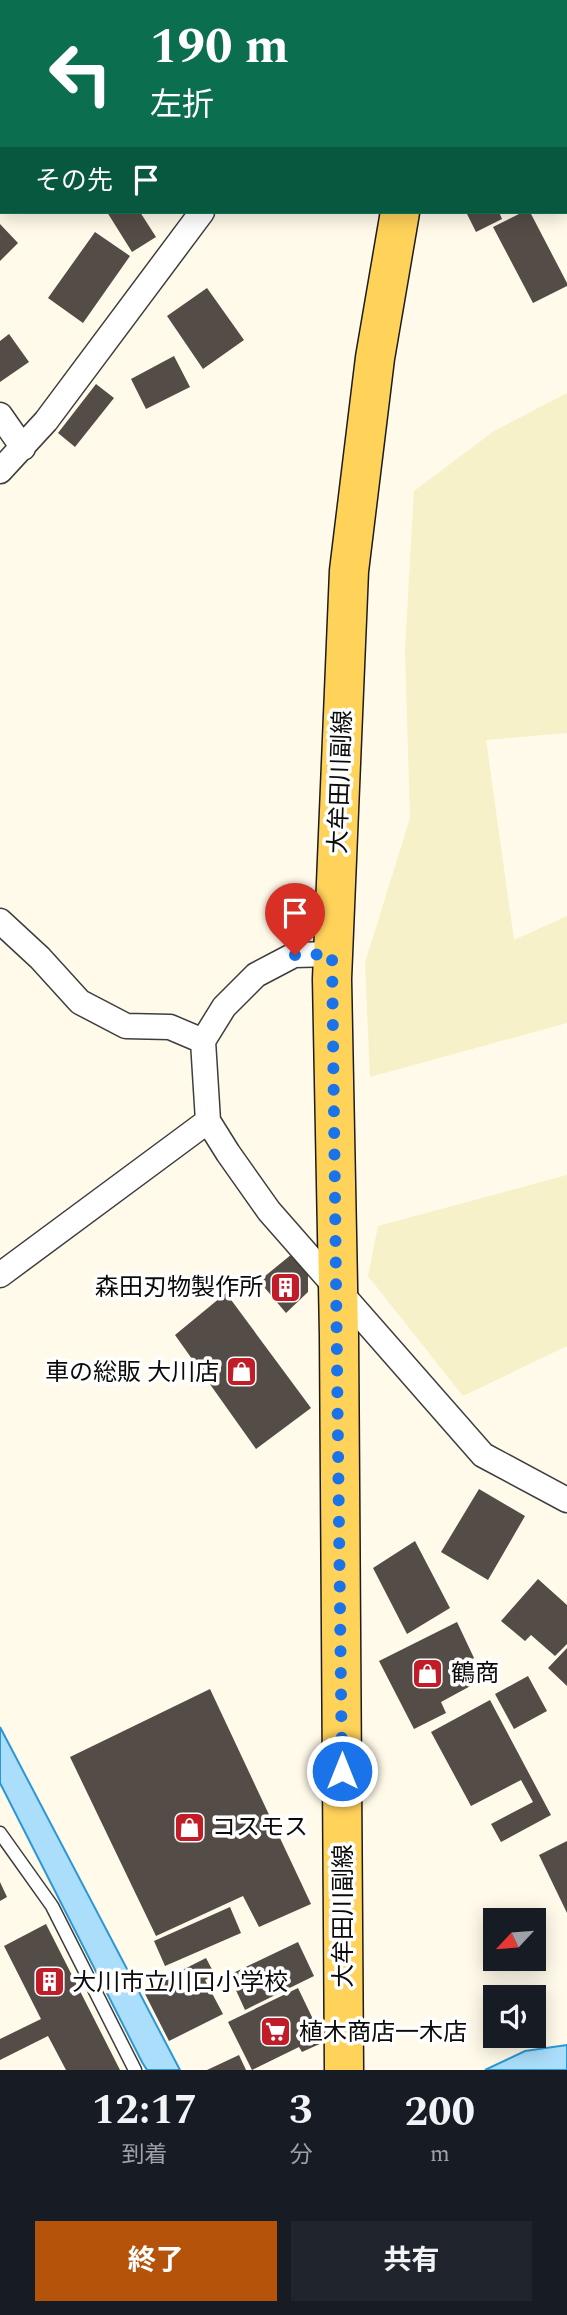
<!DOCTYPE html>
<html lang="ja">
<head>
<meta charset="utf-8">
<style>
	body { margin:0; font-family:Spectral,"Noto Sans JP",serif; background:#20242c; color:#f1f3f6; height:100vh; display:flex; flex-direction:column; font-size:26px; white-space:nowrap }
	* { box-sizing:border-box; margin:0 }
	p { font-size:23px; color:#9ea1a6 }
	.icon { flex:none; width:38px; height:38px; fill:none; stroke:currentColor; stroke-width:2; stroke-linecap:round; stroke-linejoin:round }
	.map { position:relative; height:2070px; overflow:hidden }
	.side { display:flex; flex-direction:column; background:#171b24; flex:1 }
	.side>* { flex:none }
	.top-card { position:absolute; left:0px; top:0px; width:567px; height:214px; box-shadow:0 4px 18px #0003; background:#0b6e4f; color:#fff; overflow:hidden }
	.needle { width:46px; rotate:244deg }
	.buttons { position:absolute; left:483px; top:1908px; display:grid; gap:14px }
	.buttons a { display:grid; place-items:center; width:63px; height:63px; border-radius:0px; background:#171b24; box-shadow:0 4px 18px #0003; font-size:35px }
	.pin { position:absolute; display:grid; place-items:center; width:60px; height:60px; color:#fff; margin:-72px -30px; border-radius:50% 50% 50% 0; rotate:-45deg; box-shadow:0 0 7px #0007 }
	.pin .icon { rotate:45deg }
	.me { position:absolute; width:77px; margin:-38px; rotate:0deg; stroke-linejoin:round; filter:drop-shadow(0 0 5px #0008) }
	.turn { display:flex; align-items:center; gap:24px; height:147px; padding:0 35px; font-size:32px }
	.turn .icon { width:91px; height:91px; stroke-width:2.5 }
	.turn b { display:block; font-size:49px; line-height:60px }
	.then { display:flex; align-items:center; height:66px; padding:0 35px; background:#0003; gap:14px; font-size:26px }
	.eta { display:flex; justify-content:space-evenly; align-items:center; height:119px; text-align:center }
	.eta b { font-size:42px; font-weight:700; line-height:49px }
	.button { display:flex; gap:14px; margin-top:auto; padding:14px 35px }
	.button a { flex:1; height:80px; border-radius:0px; background:#b45309; color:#fff; font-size:28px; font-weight:700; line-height:80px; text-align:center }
	.button a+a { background:#20242c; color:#f1f3f6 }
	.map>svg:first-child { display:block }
</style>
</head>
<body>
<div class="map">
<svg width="567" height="2070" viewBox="0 0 567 2070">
	<rect width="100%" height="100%" fill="#fffae9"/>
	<!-- farmland -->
	<path fill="#f6f1c8" d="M 567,393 L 567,733 L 486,740 L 514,940 L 567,916 L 567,1023 L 370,1077 L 365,963 L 410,818 L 405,649 L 414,491 L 494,431 Z
		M 567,1175 L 567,1346 L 463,1396 L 368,1276 L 378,1226 Z"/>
	<!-- water -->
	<path fill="#aadefa" stroke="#2d97d5" stroke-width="2" d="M 0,1727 L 180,2070 L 147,2070 L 142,2062 L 0,1783 Z
		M 567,2045 L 567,2070 L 485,2070 L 525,2051 Z"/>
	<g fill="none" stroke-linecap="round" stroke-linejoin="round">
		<!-- canal -->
		<path stroke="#aadefa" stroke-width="32" d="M 86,2 L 87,0
			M 478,2 L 478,0"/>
	</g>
	<!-- building -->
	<path fill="#544c47" d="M 107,212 L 140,212 L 156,237 L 132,252 Z
		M 466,212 L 499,212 L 502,219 L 476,232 Z
		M 523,212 L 530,212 L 567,283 L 567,286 L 533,303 L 493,227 Z
		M 0,224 L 18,243 L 0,261 Z
		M 95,232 L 130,256 L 83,323 L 48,298 Z
		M 207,288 L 244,340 L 203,369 L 167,316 Z
		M 9,334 L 29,362 L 0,382 L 0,341 Z
		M 174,356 L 190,387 L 146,409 L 131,379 Z
		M 96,384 L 114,398 L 75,447 L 58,433 Z
		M 292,1254 L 308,1271 L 308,1292 L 286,1313 L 259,1281 Z
		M 226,1293 L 311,1408 L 256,1449 L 175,1335 Z
		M 479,1489 L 525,1516 L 488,1580 L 441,1552 Z
		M 415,1541 L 450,1608 L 407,1634 L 373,1568 Z
		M 538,1579 L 567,1605 L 567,1644 L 555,1656 L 531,1635 L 525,1641 L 501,1621 Z
		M 457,1622 L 474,1658 L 466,1662 L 476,1683 L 441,1702 L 446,1713 L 414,1729 L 379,1661 Z
		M 567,1648 L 567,1686 L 548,1668 Z
		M 528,1676 L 547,1711 L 514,1729 L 495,1694 Z
		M 210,1689 L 311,1904 L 259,1927 L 243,1896 L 156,1936 L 70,1757 Z
		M 490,1700 L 551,1815 L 501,1842 L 491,1824 L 533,1802 L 521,1780 L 471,1806 L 431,1732 Z
		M 567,1841 L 567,1913 L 539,1855 Z
		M 0,1882 L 7,1897 L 0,1901 Z
		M 230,1907 L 241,1933 L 165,1966 L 154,1941 Z
		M 46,1924 L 120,2070 L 66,2070 L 48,2036 L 0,2060 L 0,2039 L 41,2019 L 4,1946 Z
		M 298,1942 L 314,1976 L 245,2010 L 229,1975 Z
		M 206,1958 L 215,1975 L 205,1980 L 223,2014 L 169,2041 L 143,1990 Z
		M 298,1988 L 324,2042 L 302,2052 L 299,2047 L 252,2070 L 228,2022 Z
		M 239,2055 L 246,2070 L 207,2070 Z"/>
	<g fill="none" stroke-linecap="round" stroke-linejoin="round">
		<defs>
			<path id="service" d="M 0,1833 L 52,1906 L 135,2070"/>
			<path id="minor" d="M 504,0 L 507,2
				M 365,2 L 366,0
				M 565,30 L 567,31
				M 0,92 L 2,96
				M 0,415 L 23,448
				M 0,471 L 46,421 L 202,212
				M 0,921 L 40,958 L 80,1002 L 126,1026 L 170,1027 L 203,1041 L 208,1121 L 228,1153 L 269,1211 L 483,1455 L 567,1500
				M 203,1041 L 224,1007 L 256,975 L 294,955 L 333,954
				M 0,1275 L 208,1121"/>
			<path id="primary" d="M 442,2 L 443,0
				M 344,2070 L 339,1336 L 332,979 L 349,571 L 375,358 L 400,212"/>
		</defs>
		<!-- service casing -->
		<use href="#service" stroke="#3e3e3e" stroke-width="15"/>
		<!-- minor casing -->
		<use href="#minor" stroke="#3e3e3e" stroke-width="27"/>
		<!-- primary casing -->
		<use href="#primary" stroke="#1c1c1c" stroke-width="41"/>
		<!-- service -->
		<use href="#service" stroke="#fff" stroke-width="12"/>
		<!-- minor -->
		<use href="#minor" stroke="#fff" stroke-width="24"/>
		<!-- primary -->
		<use href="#primary" stroke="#ffd259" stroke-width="38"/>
	</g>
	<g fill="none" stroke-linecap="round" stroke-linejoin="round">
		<!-- route -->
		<path stroke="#1a73e8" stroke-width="12" stroke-dasharray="0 21.6" d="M 295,955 L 332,954 L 342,1771"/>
	</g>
	<!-- icons -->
	<defs>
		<symbol id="building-square" viewBox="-11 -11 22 22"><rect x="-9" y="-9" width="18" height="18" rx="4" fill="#c21c28" stroke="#fff"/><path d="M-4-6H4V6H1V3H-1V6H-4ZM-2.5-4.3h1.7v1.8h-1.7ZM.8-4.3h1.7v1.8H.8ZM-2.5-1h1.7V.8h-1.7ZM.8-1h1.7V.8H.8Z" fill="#fff"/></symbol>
		<symbol id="shop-square" viewBox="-11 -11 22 22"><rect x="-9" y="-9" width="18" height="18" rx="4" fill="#c21c28" stroke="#fff"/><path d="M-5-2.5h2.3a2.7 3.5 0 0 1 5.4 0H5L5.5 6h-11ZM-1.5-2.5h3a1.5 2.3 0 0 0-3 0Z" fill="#fff"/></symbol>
		<symbol id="supermarket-square" viewBox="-11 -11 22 22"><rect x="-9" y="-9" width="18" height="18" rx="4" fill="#c21c28" stroke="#fff"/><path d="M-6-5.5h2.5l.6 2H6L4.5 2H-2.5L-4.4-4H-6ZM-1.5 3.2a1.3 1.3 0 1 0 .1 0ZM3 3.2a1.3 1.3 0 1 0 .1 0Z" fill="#fff"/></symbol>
	</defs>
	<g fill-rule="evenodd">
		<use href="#building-square" x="268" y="1270" width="35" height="35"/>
		<use href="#shop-square" x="224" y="1354" width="35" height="35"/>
		<use href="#shop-square" x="410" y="1656" width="35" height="35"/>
		<use href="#shop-square" x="172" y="1810" width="35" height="35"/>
		<use href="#building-square" x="32" y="1964" width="35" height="35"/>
		<use href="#supermarket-square" x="258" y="2014" width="35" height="35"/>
	</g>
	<g text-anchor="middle" stroke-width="7" stroke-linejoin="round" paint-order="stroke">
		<!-- street labels -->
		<g font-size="24" fill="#0b0b0b" stroke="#fff">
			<text transform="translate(340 782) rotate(-88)" y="8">大牟田川副線</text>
			<text transform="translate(343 1916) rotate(-90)" y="8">大牟田川副線</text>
		</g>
		<!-- poi labels -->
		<g font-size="24" fill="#0b0b0b" stroke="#fff" text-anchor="start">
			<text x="263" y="1295" text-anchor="end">森田刃物製作所</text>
			<text x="219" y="1380" text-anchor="end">車の総販 大川店</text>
			<text x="451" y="1681">鶴商</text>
			<text x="212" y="1835">コスモス</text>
			<text x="72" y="1990">大川市立川口小学校</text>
			<text x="299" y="2040">植木商店一木店</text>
		</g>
	</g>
</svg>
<div class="buttons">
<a><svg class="needle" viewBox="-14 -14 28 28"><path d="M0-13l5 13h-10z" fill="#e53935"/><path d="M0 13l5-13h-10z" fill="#9ea1a6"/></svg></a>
<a><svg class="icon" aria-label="sound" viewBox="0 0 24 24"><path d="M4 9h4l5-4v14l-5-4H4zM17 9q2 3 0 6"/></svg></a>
</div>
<div class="pin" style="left:295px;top:955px;background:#d93025"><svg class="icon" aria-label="arrive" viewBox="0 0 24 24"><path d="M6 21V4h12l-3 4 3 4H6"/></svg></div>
<svg class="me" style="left:342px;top:1771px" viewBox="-20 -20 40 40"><circle r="17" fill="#1a73e8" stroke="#fff" stroke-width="3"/><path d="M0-11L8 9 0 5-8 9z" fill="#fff"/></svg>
<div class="top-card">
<div class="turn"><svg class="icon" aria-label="left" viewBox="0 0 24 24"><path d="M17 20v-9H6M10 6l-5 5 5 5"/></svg><div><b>190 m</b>左折</div></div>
<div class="then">その先<svg class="icon" aria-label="arrive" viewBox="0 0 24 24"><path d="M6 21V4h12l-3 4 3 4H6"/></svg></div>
</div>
</div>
<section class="side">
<div class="eta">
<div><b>12:17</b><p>到着</p></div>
<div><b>3</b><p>分</p></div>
<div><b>200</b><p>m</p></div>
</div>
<div class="button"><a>終了</a><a>共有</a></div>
</section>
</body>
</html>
